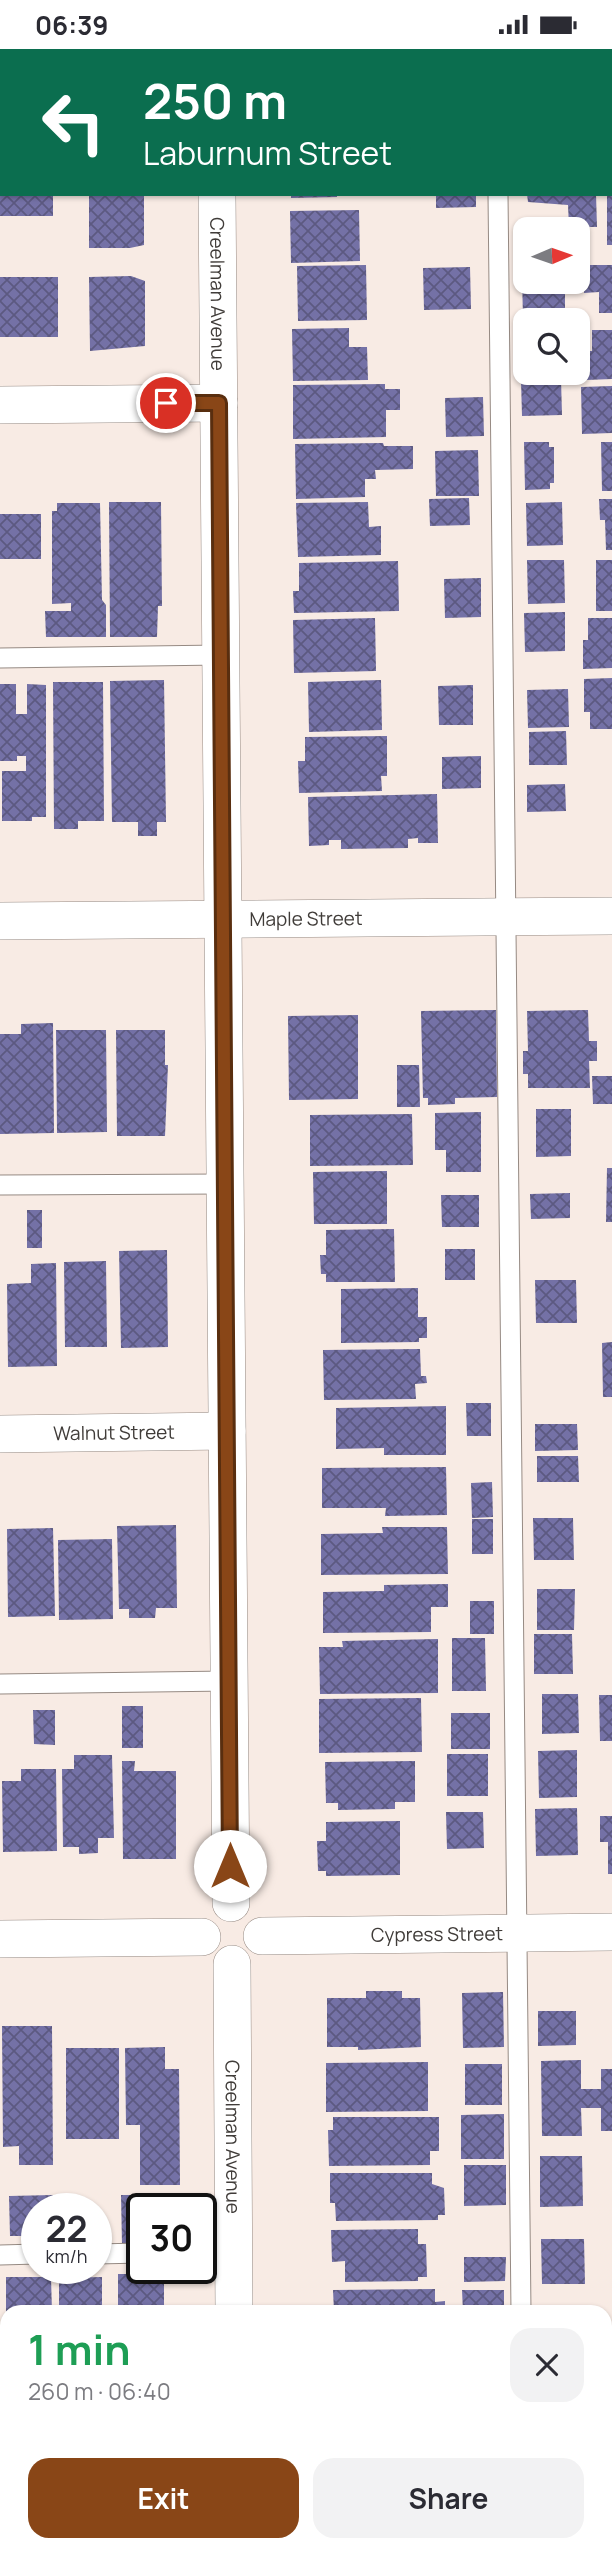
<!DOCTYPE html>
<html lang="en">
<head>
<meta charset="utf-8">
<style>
	body { margin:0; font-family:Manrope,sans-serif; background:#f2f2f3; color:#2b2b33; height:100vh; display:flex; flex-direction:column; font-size:26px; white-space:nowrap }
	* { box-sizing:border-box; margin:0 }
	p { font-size:23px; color:#7c7c81 }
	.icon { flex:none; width:38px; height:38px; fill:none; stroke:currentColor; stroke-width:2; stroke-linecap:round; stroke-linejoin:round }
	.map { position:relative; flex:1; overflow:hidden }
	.side { position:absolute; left:0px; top:2256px; width:612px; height:247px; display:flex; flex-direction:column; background:#fff; border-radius:21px 21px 0 0; box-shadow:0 2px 5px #0004 }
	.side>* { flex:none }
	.top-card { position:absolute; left:0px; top:0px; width:612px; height:147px; box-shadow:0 2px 5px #0004; background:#0b6e4f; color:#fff; overflow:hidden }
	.needle { width:46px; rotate:88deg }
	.controls { position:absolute; left:513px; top:168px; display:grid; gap:14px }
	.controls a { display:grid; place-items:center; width:77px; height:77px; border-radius:14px; background:#fff; box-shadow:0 2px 5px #0004; font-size:35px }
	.speed { position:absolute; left:21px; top:2144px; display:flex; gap:14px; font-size:35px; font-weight:700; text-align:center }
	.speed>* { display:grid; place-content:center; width:91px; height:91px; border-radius:50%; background:#fff; box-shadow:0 2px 5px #0004; line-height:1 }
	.speed small { font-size:18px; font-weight:400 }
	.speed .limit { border:4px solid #111; border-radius:10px; background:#fff; color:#111 }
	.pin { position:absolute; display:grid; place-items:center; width:60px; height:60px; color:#fff; margin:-30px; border:4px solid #fff; border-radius:50%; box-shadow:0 2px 7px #0007 }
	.me { position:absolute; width:77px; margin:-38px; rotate:0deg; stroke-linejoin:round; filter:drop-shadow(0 0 5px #0008) }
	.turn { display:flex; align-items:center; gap:24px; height:147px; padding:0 28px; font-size:32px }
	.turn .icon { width:91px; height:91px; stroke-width:2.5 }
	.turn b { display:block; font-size:49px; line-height:60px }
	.round { display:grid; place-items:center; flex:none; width:74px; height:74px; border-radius:21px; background:#f2f2f3 }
	.head { display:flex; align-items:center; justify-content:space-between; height:119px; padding:0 28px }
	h1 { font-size:42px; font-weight:700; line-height:52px; color:#1e9e55 }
	.action { display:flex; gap:14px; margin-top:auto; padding:14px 28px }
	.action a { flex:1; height:80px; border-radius:21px; background:#894617; color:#fff; font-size:28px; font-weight:700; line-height:80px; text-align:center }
	.action a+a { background:#f2f2f3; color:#2b2b33 }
	.status { display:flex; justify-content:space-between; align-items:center; height:49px; padding:0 35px; background:#fff; direction:ltr }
	.status svg { height:19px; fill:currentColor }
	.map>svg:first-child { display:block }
</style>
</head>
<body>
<div class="status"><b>06:39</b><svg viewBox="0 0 49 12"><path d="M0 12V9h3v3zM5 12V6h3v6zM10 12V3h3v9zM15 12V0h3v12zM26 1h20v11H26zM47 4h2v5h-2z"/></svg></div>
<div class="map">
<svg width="612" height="2502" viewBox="0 0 612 2502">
	<defs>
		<pattern id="building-cross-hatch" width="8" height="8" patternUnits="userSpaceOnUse" patternTransform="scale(1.75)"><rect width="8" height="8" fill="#7471a6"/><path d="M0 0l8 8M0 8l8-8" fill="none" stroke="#5c5981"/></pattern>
	</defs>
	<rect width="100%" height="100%" fill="#f8ebe4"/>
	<!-- building -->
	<path fill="url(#building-cross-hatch)" d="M 0,145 L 53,145 L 53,167 L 0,167 Z
		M 89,145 L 144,145 L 144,196 L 130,199 L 89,199 Z
		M 291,145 L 337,145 L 337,148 L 291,149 Z
		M 436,145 L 476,145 L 476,158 L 436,159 Z
		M 527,145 L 596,145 L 597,178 L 569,178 L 568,156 L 528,153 Z
		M 607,145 L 612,145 L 612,196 L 607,196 Z
		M 359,161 L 360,212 L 291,214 L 290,162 Z
		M 366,216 L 367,271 L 298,272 L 297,217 Z
		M 584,216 L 612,216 L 612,264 L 599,264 L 599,243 L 584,244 Z
		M 470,218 L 471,260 L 424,261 L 423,219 Z
		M 131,227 L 145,232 L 145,297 L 90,302 L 89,228 Z
		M 0,228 L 58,228 L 58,288 L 0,288 Z
		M 522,228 L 525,228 L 525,233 L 565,233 L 565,268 L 523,269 Z
		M 349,279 L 349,298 L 367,298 L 368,331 L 293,332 L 292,280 Z
		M 592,281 L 612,281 L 612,330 L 586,331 L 585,302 L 592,302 Z
		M 561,330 L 562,366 L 522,367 L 521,331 Z
		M 385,335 L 385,340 L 400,340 L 400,361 L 386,361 L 386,388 L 293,390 L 293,336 Z
		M 612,337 L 612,384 L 582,385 L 581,338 Z
		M 483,348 L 484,387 L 446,388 L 445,349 Z
		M 524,393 L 549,393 L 549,398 L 554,398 L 554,434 L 550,434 L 550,440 L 525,441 Z
		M 601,393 L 612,393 L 612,442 L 602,442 Z
		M 383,394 L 384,397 L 413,397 L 413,420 L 375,421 L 376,430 L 365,430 L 365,448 L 296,450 L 295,395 Z
		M 478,401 L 479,447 L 436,447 L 435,402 Z
		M 469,449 L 470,476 L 430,477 L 429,450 Z
		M 599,450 L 612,450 L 612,501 L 606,501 L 605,471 L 600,471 Z
		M 109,453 L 161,453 L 162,557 L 158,557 L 157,588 L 110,588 Z
		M 368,453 L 369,478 L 381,477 L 381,506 L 298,508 L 296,454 Z
		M 562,453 L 563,496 L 527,497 L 526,454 Z
		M 57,454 L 100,454 L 102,551 L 106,556 L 106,588 L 46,588 L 45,562 L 71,562 L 71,554 L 52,555 L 52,462 L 57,462 Z
		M 0,465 L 41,465 L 41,510 L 0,510 Z
		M 527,511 L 564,511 L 565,554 L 528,555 Z
		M 596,511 L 612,511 L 612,562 L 596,562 Z
		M 398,512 L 399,562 L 294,564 L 293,542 L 299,542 L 299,514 Z
		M 481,529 L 481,568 L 445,569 L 444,530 Z
		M 565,563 L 565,602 L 525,603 L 524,564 Z
		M 375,569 L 376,622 L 294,624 L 293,571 Z
		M 588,569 L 612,569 L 612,619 L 583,620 L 583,591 L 588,591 Z
		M 612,629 L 612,680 L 590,680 L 590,663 L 584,663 L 584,630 Z
		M 164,631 L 166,773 L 157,773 L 157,787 L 138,787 L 138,773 L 112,773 L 110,632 Z
		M 381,631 L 382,681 L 309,683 L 308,633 Z
		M 53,633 L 103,633 L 104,772 L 78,772 L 78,780 L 54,780 Z
		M 0,635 L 16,635 L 16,665 L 27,665 L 27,635 L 46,636 L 46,768 L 32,768 L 32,772 L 2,772 L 2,722 L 26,722 L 26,707 L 17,707 L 17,712 L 0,712 Z
		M 473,636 L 473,676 L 439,676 L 438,637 Z
		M 568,640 L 569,678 L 528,679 L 527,641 Z
		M 566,682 L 567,716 L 529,716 L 529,683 Z
		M 387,687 L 387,727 L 381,727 L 382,742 L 299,744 L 298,712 L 305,712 L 305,688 Z
		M 481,707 L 481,739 L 442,740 L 442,708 Z
		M 565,735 L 566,762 L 527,763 L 527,736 Z
		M 437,745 L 438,794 L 418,794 L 418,789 L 408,790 L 408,799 L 341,800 L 341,791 L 329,791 L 329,796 L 309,797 L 308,748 Z
		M 496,961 L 497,1048 L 455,1049 L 455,1055 L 428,1056 L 428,1049 L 423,1049 L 421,962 Z
		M 588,961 L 589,992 L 597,992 L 597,1012 L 589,1012 L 590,1039 L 528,1039 L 528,1025 L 523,1025 L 523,1002 L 528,1002 L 527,962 Z
		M 358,966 L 358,1050 L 289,1051 L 288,967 Z
		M 53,974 L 54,1084 L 0,1085 L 0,985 L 21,985 L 21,975 Z
		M 56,981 L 106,981 L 107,1083 L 57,1084 Z
		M 116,981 L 165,981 L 165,1016 L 168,1016 L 165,1087 L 117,1087 Z
		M 397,1016 L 419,1016 L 420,1058 L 397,1058 Z
		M 592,1027 L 612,1027 L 612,1055 L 593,1055 Z
		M 536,1060 L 571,1060 L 571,1107 L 536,1108 Z
		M 481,1063 L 481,1123 L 446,1123 L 446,1101 L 435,1101 L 435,1064 Z
		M 412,1065 L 413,1116 L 310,1117 L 310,1066 Z
		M 607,1119 L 612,1119 L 612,1173 L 606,1173 Z
		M 387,1122 L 387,1175 L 314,1175 L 313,1123 Z
		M 570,1144 L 570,1169 L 531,1170 L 530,1145 Z
		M 441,1146 L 479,1146 L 479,1178 L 442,1178 Z
		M 27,1161 L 42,1161 L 42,1199 L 27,1199 Z
		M 394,1180 L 395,1233 L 326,1233 L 326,1225 L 321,1225 L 320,1206 L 326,1206 L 326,1181 Z
		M 445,1200 L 475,1200 L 475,1231 L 445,1231 Z
		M 167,1201 L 168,1298 L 121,1299 L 119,1202 Z
		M 106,1212 L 107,1298 L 65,1298 L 64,1213 Z
		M 56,1214 L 57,1317 L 8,1318 L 7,1235 L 31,1234 L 31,1215 Z
		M 535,1231 L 576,1231 L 577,1274 L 536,1274 Z
		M 418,1239 L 418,1268 L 427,1268 L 427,1289 L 419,1289 L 419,1293 L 341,1294 L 341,1240 Z
		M 612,1293 L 612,1348 L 603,1348 L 602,1294 Z
		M 420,1300 L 421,1327 L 426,1327 L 427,1334 L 415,1335 L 416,1350 L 324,1351 L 323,1301 Z
		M 466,1354 L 491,1354 L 491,1387 L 467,1387 Z
		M 446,1357 L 446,1406 L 384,1406 L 384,1399 L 336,1400 L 336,1359 Z
		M 535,1375 L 577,1375 L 578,1401 L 535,1402 Z
		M 537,1407 L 578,1407 L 579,1433 L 537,1433 Z
		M 446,1418 L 447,1466 L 385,1467 L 386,1459 L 322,1459 L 322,1419 Z
		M 492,1433 L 493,1468 L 472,1469 L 471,1434 Z
		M 533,1469 L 573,1469 L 574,1511 L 534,1511 Z
		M 472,1470 L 493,1470 L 493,1505 L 472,1505 Z
		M 176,1476 L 177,1559 L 156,1559 L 155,1569 L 129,1569 L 129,1560 L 119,1560 L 117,1477 Z
		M 382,1478 L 447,1478 L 448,1525 L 321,1526 L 321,1485 L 383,1484 Z
		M 53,1479 L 55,1567 L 8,1568 L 7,1480 Z
		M 112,1490 L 113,1570 L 59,1571 L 58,1491 Z
		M 448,1535 L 448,1558 L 431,1558 L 431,1583 L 323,1584 L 323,1543 L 384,1542 L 384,1536 Z
		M 537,1540 L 575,1540 L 574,1581 L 537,1581 Z
		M 470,1552 L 494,1552 L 494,1585 L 470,1585 Z
		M 534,1585 L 572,1585 L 573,1625 L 534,1625 Z
		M 452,1589 L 485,1589 L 486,1642 L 452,1642 Z
		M 438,1590 L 438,1644 L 320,1645 L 319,1598 L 343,1598 L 342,1592 Z
		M 542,1645 L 578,1645 L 579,1684 L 542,1685 Z
		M 599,1646 L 612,1646 L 612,1692 L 600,1692 Z
		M 421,1649 L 422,1703 L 319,1704 L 319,1650 Z
		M 122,1657 L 143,1657 L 143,1699 L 122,1699 Z
		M 33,1661 L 55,1661 L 55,1696 L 34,1695 Z
		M 451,1664 L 490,1664 L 490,1700 L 451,1700 Z
		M 577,1701 L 577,1748 L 539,1749 L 538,1702 Z
		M 447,1705 L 488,1705 L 488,1747 L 447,1747 Z
		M 74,1706 L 112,1706 L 114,1789 L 98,1789 L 98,1804 L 79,1805 L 79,1798 L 63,1798 L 62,1720 L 74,1720 Z
		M 122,1712 L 135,1712 L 134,1722 L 176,1722 L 176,1810 L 123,1810 Z
		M 415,1712 L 415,1753 L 395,1753 L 395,1760 L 338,1761 L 338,1754 L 326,1754 L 325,1713 Z
		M 21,1720 L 56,1720 L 57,1802 L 3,1803 L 2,1732 L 21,1732 Z
		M 577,1759 L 578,1806 L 536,1807 L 535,1760 Z
		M 446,1763 L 483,1763 L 484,1799 L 447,1800 Z
		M 600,1767 L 612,1767 L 612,1825 L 608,1825 L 608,1793 L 600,1793 Z
		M 400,1772 L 400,1826 L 326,1827 L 326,1822 L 318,1822 L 317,1792 L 326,1792 L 326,1773 Z
		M 366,1942 L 402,1942 L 402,1949 L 420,1949 L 421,1998 L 358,2001 L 358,1998 L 327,1998 L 327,1949 L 366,1949 Z
		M 503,1943 L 504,1998 L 463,1999 L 462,1944 Z
		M 538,1962 L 576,1962 L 576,1996 L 538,1997 Z
		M 2,1977 L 52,1977 L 53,2116 L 19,2116 L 19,2097 L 3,2098 Z
		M 165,1998 L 165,2020 L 179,2020 L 180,2136 L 140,2136 L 140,2076 L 126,2076 L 125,1999 Z
		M 66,1999 L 119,1999 L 119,2090 L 66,2090 Z
		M 581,2011 L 581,2040 L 601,2040 L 601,2020 L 612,2020 L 612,2082 L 601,2082 L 601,2059 L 581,2059 L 582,2087 L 542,2087 L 541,2012 Z
		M 428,2013 L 428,2062 L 326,2063 L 326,2014 Z
		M 465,2015 L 502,2015 L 502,2056 L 465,2056 Z
		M 504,2065 L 504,2110 L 461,2110 L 461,2066 Z
		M 333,2068 L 439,2068 L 439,2102 L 430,2102 L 430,2116 L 329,2117 L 328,2081 L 333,2081 Z
		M 540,2107 L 582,2107 L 583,2157 L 540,2158 Z
		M 464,2116 L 506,2116 L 506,2156 L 464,2157 Z
		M 330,2124 L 432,2124 L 432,2135 L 444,2139 L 445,2166 L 438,2166 L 438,2171 L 336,2172 L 335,2154 L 330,2154 Z
		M 53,2146 L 53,2160 L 37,2160 L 37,2187 L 10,2187 L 9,2147 Z
		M 121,2146 L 150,2146 L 152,2160 L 142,2160 L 142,2194 L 122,2195 Z
		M 418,2180 L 418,2195 L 426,2195 L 427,2228 L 418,2228 L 418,2232 L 345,2233 L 345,2212 L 332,2213 L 331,2181 Z
		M 541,2190 L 584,2190 L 585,2235 L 542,2235 Z
		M 464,2208 L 506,2208 L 505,2232 L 464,2233 Z
		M 118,2225 L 164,2225 L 164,2263 L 118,2263 Z
		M 6,2228 L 51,2228 L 52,2263 L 6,2263 Z
		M 102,2228 L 102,2263 L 59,2263 L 59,2229 Z
		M 435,2240 L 435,2253 L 445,2252 L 445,2263 L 334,2263 L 333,2241 Z
		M 462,2241 L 504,2241 L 504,2263 L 463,2263 Z"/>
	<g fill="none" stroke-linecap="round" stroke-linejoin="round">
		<defs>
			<path id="service" d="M 0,108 L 2,108
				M 498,145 L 521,2263
				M 0,609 L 221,606
				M 0,1136 L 225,1135
				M 0,1635 L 229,1632
				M 201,2204 L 233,2204
				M 96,2205 L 142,2204
				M 0,2206 L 37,2205
				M 523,2496 L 523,2502"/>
			<g id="minor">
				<path d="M 216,0 L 216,2"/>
				<path d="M 524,0 L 527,2"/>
				<path d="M 611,47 L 612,48"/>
				<path id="s1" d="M 217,145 L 231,1854"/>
				<path d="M 0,356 L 219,354"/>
				<path id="s2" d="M 0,872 L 612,867"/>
				<path id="s3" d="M 0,1385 L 227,1382"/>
				<path id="s4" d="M 262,1887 L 612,1883"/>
				<path d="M 0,1890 L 202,1888"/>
				<path id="s5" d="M 232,1915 L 234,2263"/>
				<path d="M 235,2496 L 235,2502"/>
			</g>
		</defs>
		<!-- service casing -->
		<use href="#service" stroke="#968a83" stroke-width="21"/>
		<!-- minor casing -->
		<use href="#minor" stroke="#968a83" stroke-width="38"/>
		<!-- service -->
		<use href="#service" stroke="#fff" stroke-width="19"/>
		<!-- minor -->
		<use href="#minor" stroke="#fff" stroke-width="37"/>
	</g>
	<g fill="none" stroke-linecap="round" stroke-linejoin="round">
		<defs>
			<path id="route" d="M 166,354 L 219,354 L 230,1817"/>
		</defs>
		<!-- route casing -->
		<use href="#route" stroke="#592e0f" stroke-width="18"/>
		<!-- route -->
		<use href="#route" stroke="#894617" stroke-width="12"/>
	</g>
	<g text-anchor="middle" stroke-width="7" stroke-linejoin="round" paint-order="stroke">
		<!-- street labels -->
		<g font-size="19" fill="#403c39" stroke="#f8ebe4">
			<text dy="7" stroke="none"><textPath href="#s1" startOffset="100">Creelman Avenue</textPath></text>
			<text dy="7" stroke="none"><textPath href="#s2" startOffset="306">Maple Street</textPath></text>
			<text dy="7" stroke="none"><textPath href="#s3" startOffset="114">Walnut Street</textPath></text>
			<text dy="7" stroke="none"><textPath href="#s4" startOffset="175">Cypress Street</textPath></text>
			<text dy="7" stroke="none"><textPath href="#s5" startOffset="173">Creelman Avenue</textPath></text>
		</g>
	</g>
</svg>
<div class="controls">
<a><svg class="needle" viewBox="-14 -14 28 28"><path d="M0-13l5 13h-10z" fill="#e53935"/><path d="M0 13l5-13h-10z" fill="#7c7c81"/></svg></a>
<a><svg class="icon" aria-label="search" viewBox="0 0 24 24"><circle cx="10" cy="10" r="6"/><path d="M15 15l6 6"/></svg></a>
</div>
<div class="speed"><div>22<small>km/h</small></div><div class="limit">30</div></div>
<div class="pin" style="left:166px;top:354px;background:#d93025"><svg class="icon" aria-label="arrive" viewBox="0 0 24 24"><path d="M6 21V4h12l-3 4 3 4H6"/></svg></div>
<svg class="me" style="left:230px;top:1817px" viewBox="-20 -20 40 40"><circle r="19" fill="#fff"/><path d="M0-13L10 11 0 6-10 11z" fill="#894617"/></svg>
<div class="top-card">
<div class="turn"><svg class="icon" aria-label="left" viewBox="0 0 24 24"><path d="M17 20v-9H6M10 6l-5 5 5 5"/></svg><div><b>250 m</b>Laburnum Street</div></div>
</div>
<section class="side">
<div class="head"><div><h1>1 min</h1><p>260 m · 06:40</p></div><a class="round"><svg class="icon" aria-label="close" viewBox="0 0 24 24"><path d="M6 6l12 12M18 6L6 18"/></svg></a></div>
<div class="action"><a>Exit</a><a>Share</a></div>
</section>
</div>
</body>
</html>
